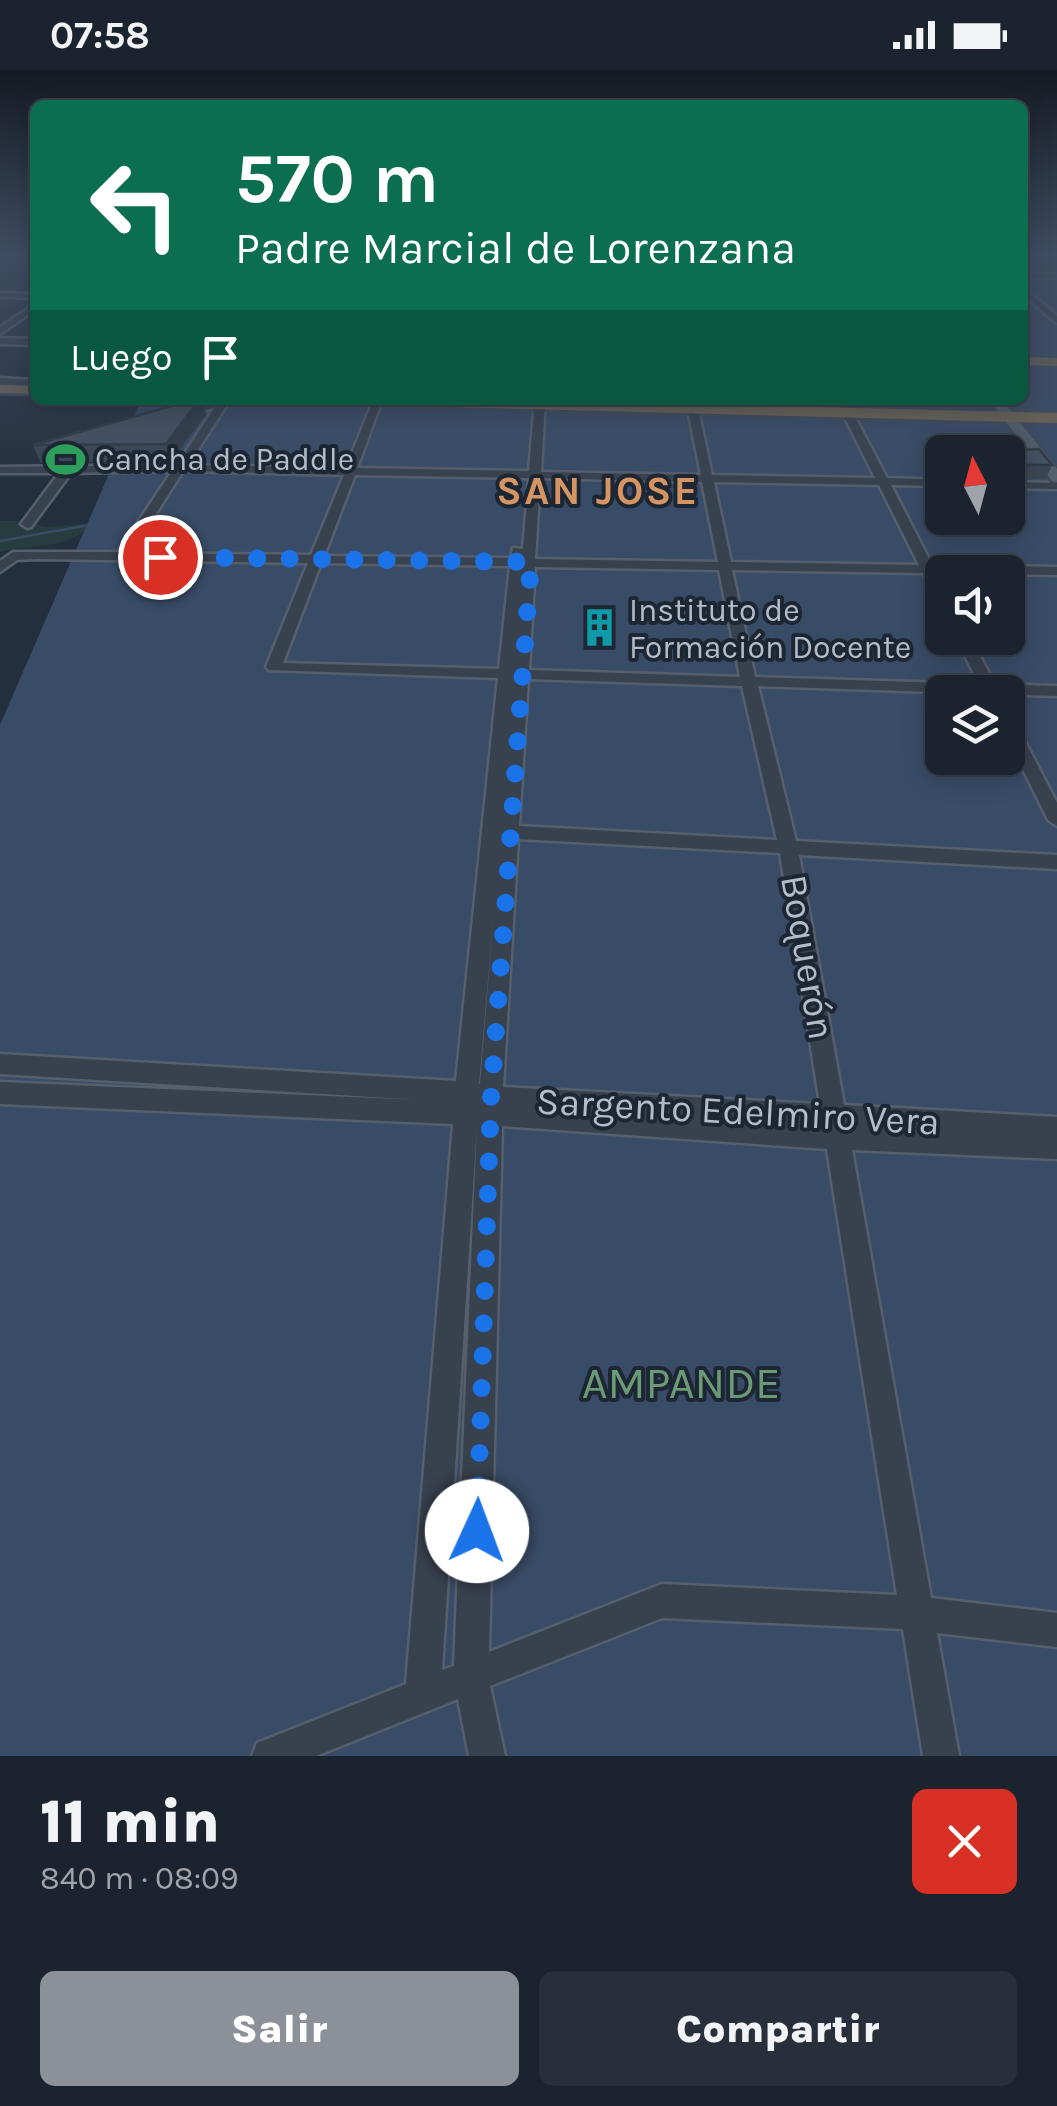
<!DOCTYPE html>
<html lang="es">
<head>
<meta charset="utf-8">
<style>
	body { margin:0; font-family:Karla,sans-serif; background:#282f3a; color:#f1f3f6; height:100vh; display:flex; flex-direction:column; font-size:38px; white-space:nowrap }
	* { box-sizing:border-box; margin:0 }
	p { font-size:32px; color:#a0a4aa }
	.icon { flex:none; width:55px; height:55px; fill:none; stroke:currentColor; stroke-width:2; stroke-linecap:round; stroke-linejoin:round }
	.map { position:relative; height:1686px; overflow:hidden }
	.side { display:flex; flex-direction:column; background:#1b232e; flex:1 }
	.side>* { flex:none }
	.top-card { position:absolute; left:30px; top:30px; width:998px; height:305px; border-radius:15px; box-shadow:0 5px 25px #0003,0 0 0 2px #39404a; background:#0b6e4f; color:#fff; overflow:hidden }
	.needle { width:65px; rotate:354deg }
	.fabs { position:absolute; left:925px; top:365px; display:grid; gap:20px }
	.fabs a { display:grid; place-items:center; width:100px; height:100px; border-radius:15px; background:#1b232e; box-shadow:0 5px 25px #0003,0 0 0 2px #39404a; font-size:50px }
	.pin { position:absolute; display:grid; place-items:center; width:85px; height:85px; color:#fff; margin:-42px; border:5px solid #fff; border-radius:50%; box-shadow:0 2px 10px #0007 }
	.me { position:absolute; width:110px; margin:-55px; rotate:2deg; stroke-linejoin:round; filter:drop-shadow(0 0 8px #0008) }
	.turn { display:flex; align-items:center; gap:35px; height:210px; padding:0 40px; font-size:45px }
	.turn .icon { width:130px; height:130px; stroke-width:2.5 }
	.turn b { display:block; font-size:70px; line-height:85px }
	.then { display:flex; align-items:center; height:95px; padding:0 40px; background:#0003; gap:20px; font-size:38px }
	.round { display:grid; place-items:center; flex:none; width:105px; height:105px; border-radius:15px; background:#282f3a }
	.overview { display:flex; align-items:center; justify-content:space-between; height:170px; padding:0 40px }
	h1 { font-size:60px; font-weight:800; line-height:75px }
	.button { display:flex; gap:20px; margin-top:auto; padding:20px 40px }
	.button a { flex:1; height:115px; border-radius:15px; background:#8c9099; color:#fff; font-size:40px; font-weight:800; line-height:115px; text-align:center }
	.button a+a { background:#282f3a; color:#f1f3f6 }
	.status { display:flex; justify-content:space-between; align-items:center; height:70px; padding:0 50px; background:#1b232e; direction:ltr }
	.status svg { height:28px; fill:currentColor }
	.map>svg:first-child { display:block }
</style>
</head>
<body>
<div class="status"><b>07:58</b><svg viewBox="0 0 49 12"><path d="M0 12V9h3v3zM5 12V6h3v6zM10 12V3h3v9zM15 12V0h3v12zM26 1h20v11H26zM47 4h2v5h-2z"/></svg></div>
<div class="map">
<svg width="1057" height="1686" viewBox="0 0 1057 1686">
	<rect width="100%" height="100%" fill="#242f3e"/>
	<!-- green -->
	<path fill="#263c3f" d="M 0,451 L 21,451 L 46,457 L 90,453 C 76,480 25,474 0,482 Z"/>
	<!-- water -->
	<path fill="#394c67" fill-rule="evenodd" d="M 1057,205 L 1057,1686 L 0,1686 L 0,655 L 141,330 L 1022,330 L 1023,206 ZM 942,382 L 1008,382 L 1008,448 L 942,448 ZM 942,502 L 1008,502 L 1008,568 L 942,568 ZM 942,622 L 1008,622 L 1008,688 L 942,688 Z"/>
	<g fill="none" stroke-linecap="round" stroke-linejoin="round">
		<!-- stream -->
		<path stroke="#394c67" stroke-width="2.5" d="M 1022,199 L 1030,198 L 1037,184
			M 0,471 L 89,455"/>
		<defs>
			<path id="minor" d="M 1022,204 L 1057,204 L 1057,208 L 1022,208 Z
				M 1022,217 L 1057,246 L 1057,253 L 1022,224 Z
				M 0,223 L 35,224 L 35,228 L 0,227 Z
				M 35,234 L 35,240 L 0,264 L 0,257 Z
				M 0,268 L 35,269 L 35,275 L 0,274 Z
				M 0,308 L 35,310 L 35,316 L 0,314 Z
				M 219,330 L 230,330 L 188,395 L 346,398 L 373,331 L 382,330 L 357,398 L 529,401 L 535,330 L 545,330 L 541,402 L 701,405 L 686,330 L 696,330 L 712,405 L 875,408 L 836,330 L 846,330 L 887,408 L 942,410 L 942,416 L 891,415 L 932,495 L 1057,497 L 1057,505 L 936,503 L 942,515 L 942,531 L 935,527 L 923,503 L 732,500 L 755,607 L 979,614 L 956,568 L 970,568 L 995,614 L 1057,616 L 1057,626 L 758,616 L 796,771 L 1057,785 L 1057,799 L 799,785 L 844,1035 L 1057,1047 L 1057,1089 L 852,1080 L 931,1528 L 1057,1543 L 1057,1577 L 937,1563 L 959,1686 L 923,1686 L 903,1559 L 662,1548 L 490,1616 L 505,1686 L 469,1686 L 458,1629 L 316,1686 L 252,1686 L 257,1673 L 406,1614 L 453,1054 L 0,1034 L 0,1012 L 421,1030 L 0,1004 L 0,984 L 456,1011 L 498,608 L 269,600 L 266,597 L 308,493 L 38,489 L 17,490 L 0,502 L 0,491 L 13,482 L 118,482 L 172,401 L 71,403 L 31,457 L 27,458 L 21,454 L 59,403 L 0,403 L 0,397 L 177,395 L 215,337 L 182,347 L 177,344 ZM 183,401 L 344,405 L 311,485 L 131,483 ZM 355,405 L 529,408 L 523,479 L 513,478 L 511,488 L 324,486 ZM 540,408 L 702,412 L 718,492 L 535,489 ZM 714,412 L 879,415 L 919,495 L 731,492 ZM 321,493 L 510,496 L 499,599 L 283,593 ZM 535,497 L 719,500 L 740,607 L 529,600 ZM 528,609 L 742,616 L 777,770 L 519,756 ZM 518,769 L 780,783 L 820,1034 L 503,1017 ZM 495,829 L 480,1014 L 479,1014 ZM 477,1055 L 454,1596 L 442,1600 ZM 502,1056 L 827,1079 L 897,1525 L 662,1514 L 489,1582 Z
				M 1008,412 L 1057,413 L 1057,419 L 1008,418 Z
				M 1008,649 L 1016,654 L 1057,733 L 1057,756 L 1048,750 L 1008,669 Z"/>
			<path id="major" d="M 989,330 L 1002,330 L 1057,399 L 1057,412 L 1052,411 Z"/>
			<path id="highway" d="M 1022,287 L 1057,288 L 1057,296 L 1022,295 Z
				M 0,315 L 35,316 L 35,324 L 0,323 Z
				M 335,330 L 521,330 L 1057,343 L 1057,353 L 342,334 Z"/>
		</defs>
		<!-- minor casing -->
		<use href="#minor" stroke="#565f6c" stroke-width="5"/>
		<!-- major casing -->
		<use href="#major" stroke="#414a57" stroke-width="5"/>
		<!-- highway casing -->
		<use href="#highway" stroke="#434c59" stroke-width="5"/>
		<!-- minor -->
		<use href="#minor" fill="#38414e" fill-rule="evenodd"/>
		<!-- major -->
		<use href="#major" fill="#56606e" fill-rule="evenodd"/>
		<!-- highway -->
		<use href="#highway" fill="#746855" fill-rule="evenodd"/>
	</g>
	<!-- wall -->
	<path fill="#3b4654" d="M 193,330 L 202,330 L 206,344 L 171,391 L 41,393 L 33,375 Z
		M 1008,382 L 1052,395 L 1046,409 L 1008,408 Z"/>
	<!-- shaded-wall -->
	<path fill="#303945" d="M 199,330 L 202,330 L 206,344 L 171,391 L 166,374 Z"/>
	<!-- building -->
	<path fill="#455162" stroke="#303945" stroke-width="2.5" d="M 193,330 L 199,330 L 166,374 L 33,375 Z
		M 1039,379 L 1052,395 L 1008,395 L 1008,382 L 985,382 Z"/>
	<!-- sky -->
	<linearGradient id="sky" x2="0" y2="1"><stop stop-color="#141a22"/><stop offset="0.44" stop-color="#3f4d63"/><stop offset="1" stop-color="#3f4d63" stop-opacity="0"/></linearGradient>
	<rect width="1057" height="420" fill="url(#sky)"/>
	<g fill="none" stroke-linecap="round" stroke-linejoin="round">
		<!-- route -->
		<path stroke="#1a73e8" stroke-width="18" stroke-dasharray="0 32.4" d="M 160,487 L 531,492 L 491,1027 L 477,1461"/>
	</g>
	<!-- icons -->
	<defs>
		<symbol id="stadium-bare" viewBox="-9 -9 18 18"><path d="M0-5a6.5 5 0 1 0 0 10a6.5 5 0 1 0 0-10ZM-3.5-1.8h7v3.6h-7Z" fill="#2e9e5b" stroke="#1d2633" stroke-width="2.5" paint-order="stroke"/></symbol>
		<symbol id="building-bare" viewBox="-9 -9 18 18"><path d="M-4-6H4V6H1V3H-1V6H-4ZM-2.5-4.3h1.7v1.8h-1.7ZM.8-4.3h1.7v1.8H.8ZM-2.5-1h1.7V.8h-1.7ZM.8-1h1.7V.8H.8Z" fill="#0f9aa8" stroke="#1d2633" stroke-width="2.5" paint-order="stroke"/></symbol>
	</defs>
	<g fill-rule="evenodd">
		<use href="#stadium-bare" x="38" y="362" width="55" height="55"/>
		<use href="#building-bare" x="572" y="530" width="55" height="55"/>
	</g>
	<g text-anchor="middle" stroke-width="8" stroke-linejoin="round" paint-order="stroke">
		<!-- far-poi labels -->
		<g font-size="32" fill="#b4bcc9" stroke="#1d2633" text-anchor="start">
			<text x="95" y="400">Cancha de Paddle</text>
			<text x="629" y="551">Instituto de<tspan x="629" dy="37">Formación Docente</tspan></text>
		</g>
		<!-- street labels -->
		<g font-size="38" fill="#b4bcc9" stroke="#1d2633">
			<text transform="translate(808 887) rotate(80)" y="13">Boquerón</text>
			<text transform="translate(738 1041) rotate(3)" y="13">Sargento Edelmiro Vera</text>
		</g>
		<!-- far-district labels -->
		<g font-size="40" font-weight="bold" letter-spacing="2.5" fill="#d59563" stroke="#1d2633">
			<text x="598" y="434">SAN JOSE</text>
		</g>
		<!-- near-park labels -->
		<g font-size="45" fill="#6b9a76" stroke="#1d2633">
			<text x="681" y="1328">AMPANDE</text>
		</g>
	</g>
</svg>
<div class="fabs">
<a><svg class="needle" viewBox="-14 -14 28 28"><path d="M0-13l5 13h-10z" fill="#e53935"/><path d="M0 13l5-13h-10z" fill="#a0a4aa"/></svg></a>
<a><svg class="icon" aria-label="sound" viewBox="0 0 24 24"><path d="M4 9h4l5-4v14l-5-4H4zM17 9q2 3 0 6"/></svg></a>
<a><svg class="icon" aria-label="layers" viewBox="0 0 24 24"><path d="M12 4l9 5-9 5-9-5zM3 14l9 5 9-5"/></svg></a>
</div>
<div class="pin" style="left:160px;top:487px;background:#d93025"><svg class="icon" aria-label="arrive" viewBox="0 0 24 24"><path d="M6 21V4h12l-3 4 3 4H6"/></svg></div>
<svg class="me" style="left:477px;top:1461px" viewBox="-20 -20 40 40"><circle r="19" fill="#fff"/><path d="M0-13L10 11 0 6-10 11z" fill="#1a73e8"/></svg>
<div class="top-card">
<div class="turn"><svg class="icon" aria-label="left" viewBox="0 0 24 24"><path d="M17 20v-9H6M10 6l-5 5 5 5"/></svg><div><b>570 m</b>Padre Marcial de Lorenzana</div></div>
<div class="then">Luego<svg class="icon" aria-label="arrive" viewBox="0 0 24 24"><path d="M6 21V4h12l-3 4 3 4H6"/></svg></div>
</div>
</div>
<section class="side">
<div class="overview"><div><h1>11 min</h1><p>840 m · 08:09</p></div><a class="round" style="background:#d93025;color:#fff"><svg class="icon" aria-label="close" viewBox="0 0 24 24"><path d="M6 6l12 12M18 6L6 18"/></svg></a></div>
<div class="button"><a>Salir</a><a>Compartir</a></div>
</section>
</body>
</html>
